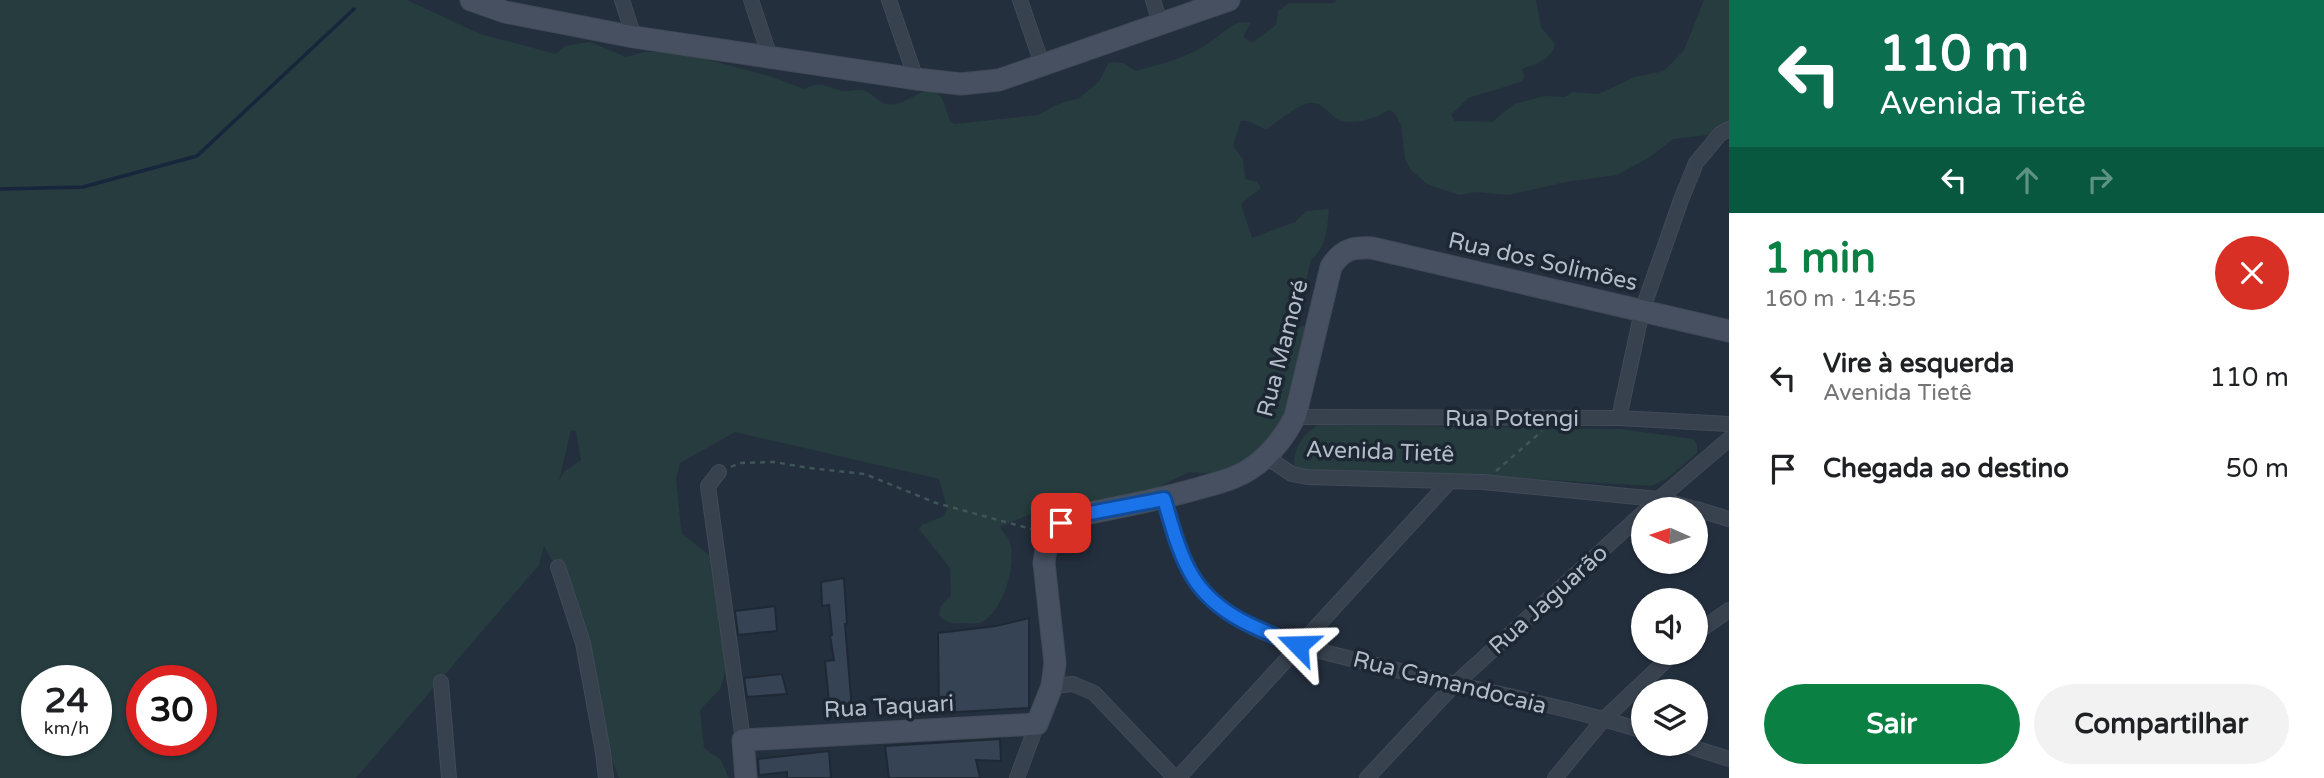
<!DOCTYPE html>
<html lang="pt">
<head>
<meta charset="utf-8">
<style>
	body { margin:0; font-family:"Varela Round",sans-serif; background:#f2f2f2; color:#202124; height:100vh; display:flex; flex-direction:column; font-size:26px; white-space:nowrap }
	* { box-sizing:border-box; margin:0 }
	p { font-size:23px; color:#757577 }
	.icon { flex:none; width:38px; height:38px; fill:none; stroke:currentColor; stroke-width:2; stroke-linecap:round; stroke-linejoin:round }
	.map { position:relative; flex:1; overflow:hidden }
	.details { display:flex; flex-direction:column; background:#fff; width:595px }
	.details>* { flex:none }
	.hud { background:#0b6e4f; color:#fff; overflow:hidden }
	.needle { width:46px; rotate:273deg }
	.buttons { position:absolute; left:1631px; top:497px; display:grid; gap:14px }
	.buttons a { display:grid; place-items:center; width:77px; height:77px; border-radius:50%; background:#fff; box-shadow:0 2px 5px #0004; font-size:35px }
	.speed { position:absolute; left:21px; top:665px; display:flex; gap:14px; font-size:35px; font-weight:700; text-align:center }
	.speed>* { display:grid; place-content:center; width:91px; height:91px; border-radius:50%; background:#fff; box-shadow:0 2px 5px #0004; line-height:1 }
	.speed small { font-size:18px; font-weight:400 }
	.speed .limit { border:10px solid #d22; background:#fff; color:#111 }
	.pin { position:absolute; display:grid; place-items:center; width:60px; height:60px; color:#fff; margin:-30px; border-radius:14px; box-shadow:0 4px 10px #0006 }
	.me { position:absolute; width:77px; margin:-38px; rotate:292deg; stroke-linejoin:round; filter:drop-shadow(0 0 5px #0008) }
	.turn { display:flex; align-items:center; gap:24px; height:147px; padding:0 35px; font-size:32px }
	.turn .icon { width:91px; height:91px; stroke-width:2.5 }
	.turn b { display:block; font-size:49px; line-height:60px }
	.lanes { display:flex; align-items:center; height:66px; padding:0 35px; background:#0003; justify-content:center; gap:35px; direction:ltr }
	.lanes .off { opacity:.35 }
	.round { display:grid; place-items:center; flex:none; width:74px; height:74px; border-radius:37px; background:#f2f2f2 }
	.summary { display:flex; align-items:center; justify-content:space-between; height:119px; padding:0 35px }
	h1 { font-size:42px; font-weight:700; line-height:52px; color:#0b8043 }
	.cta { display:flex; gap:14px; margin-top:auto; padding:14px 35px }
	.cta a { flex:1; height:80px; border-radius:42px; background:#0b8043; color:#fff; font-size:28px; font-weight:700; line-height:80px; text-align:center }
	.cta a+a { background:#f2f2f2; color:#202124 }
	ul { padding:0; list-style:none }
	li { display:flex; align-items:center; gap:21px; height:91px; padding:0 35px }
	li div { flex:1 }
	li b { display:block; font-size:26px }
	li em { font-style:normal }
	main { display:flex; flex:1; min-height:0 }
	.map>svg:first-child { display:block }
</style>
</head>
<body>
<main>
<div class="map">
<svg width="1729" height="778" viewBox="0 0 1729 778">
	<rect width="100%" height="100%" fill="#242f3e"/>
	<!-- green -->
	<path fill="#263c3f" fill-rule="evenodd" d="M 0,0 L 407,0 L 480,34 L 556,54 L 565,46 L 590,42 L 626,57 L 645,52 L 688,52 L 706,59 L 769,76 L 804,89 C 824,78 828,90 846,91 C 851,91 858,89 863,90 C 871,92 878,102 887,104 C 904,108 918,87 934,92 C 947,96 944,116 954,124 L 1038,115 L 1056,105 L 1079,98 L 1099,82 L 1109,62 L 1123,63 L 1136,71 C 1162,64 1190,57 1213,40 C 1225,32 1234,19 1250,23 L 1243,37 L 1252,43 L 1276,25 L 1278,11 L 1289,3 L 1334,3 L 1337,0 L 1536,0 L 1541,27 L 1555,44 C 1551,60 1536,64 1522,69 L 1525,77 L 1521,82 L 1468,98 L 1451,115 L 1455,121 L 1492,122 L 1514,104 L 1545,96 L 1565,97 L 1573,92 L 1598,94 L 1635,77 L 1664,71 L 1684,50 L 1704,0 L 1729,0 L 1729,125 L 1708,135 L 1673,139 L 1650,157 L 1617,175 L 1566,182 L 1508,195 L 1476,192 L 1459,195 L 1427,184 L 1411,170 L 1405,159 L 1401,125 L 1394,112 L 1388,110 C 1376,119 1351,126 1337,119 C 1327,113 1322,101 1309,103 C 1299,104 1277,122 1267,129 C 1258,128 1250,119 1241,121 L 1233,146 L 1243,159 L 1245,179 L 1257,182 L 1261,188 L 1241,204 L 1252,238 L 1295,222 L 1306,211 L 1329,209 C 1327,229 1327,246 1311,260 L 1294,330 L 1309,323 L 1306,369 L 1270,447 L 1234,475 L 1189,472 L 1148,492 L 1085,515 L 1035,512 L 1000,527 C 1002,531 1007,535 1009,540 C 1018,562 1003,614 980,623 C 975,624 968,623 963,623 C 954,624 945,623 939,615 L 941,606 L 951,595 L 950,568 L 919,529 L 922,525 L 944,516 L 947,508 L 939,479 L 735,432 L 680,463 L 676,478 L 681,528 L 682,534 L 713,558 L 730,656 L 720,689 L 700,710 L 704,748 L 720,759 L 729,778 L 619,778 L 607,749 L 561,576 L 544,546 L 539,565 L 356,778 L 0,778 ZM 571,430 L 576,431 L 581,460 L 565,471 L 559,480 ZM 37,681 L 96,681 L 96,740 L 37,740 ZM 142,681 L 201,681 L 201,740 L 142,740 Z
		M 1319,425 L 1621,429 L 1693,439 L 1697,445 L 1697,453 L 1666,479 L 1652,486 L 1444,474 L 1299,470 L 1295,468 C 1291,452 1304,431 1319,425 Z"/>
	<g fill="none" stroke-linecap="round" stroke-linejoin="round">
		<!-- stream -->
		<path stroke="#17263c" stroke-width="3.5" d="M 0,189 L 83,187 L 197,156 L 354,9"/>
	</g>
	<!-- building -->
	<path fill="#364354" stroke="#1f2835" stroke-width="2" d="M 844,578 L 847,624 L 845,624 L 852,710 L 830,713 L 825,661 L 834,660 L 830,636 L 832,635 L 829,605 L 822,606 L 821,582 Z
		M 775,606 L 777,631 L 738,635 L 735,611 Z
		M 1029,618 L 1029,708 L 939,713 L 938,633 L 996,626 Z
		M 782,674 L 787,694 L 747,697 L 744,678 Z
		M 1000,739 L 1001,761 L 976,760 L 980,778 L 889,778 L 885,746 Z
		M 829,751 L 831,778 L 787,778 L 787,772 L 759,775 L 758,759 Z"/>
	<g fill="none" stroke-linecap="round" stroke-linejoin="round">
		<defs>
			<path id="street" d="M 622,0 L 634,37
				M 751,0 L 770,57
				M 889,0 L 916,79
				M 1020,0 L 1042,64
				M 1153,0 L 1160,23
				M 1295,417 L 1619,418 L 1729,424
				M 1619,418 L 1642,311 L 1681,200 L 1696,163 L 1720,134 L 1729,129
				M 1266,457 L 1292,474 L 1307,477 L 1483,482 L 1658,499 L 1695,509
				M 719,472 L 708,486 L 743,740
				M 1164,499 C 1173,529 1181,567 1203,591 C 1247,639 1320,651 1381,666 C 1468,689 1558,704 1643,731
				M 1653,504 L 1729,439
				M 1696,509 L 1729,519
				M 558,567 L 583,643 L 603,752 L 606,778
				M 1696,633 L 1729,610
				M 441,682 L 449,778
				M 1052,686 L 1073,684 L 1094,693 L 1175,778
				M 1682,744 L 1729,759
				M 1017,778 L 1037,724
				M 1178,778 L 1450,481
				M 1367,778 L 1454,685 L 1643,513
				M 1555,778 L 1604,719 L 1674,653"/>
			<path id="secondary" d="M 471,0 L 505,12 L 634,37 L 916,79 L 961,84 L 999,80 L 1229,0
				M 746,778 L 743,740 L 1037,724 L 1052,686 L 1055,663 L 1044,563 C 1046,541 1054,527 1074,516 C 1116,508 1158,500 1200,488 C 1217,483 1235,479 1250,469 C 1270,456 1284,438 1295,417 L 1331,267 C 1342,249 1353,247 1372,248 L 1729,331"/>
		</defs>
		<!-- street casing -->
		<use href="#street" stroke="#414a57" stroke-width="16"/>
		<!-- secondary casing -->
		<use href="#secondary" stroke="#414a57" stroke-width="23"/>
		<!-- path -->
		<path stroke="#3f5557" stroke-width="2.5" stroke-dasharray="5 5" stroke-linecap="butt" d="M 731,467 L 739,463 L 774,462 L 809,468 L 865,474 L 936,503 L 1035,530
			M 1496,471 L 1542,431"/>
		<!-- street -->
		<use href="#street" stroke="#38414e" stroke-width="14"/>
		<!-- secondary -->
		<use href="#secondary" stroke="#465061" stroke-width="21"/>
	</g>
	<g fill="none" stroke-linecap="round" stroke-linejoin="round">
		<defs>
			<path id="route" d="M 1061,523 L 1074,516 L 1164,499 C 1171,522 1177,548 1189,570 C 1211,613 1257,629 1298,645"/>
		</defs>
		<!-- route casing -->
		<use href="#route" stroke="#114b97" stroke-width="18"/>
		<!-- route -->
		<use href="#route" stroke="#1a73e8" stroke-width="12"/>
	</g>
	<g text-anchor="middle" stroke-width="7" stroke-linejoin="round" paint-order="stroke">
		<!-- street labels -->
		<g font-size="23" fill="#b4bcc9" stroke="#1d2633">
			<text transform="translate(1543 261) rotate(13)" y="8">Rua dos Solimões</text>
			<text transform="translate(1282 348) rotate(-75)" y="8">Rua Mamoré</text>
			<text x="1512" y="426">Rua Potengi</text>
			<text transform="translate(1380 451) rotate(2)" y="8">Avenida Tietê</text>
			<text transform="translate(1548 599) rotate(-42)" y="8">Rua Jaguarão</text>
			<text transform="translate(1450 682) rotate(14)" y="8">Rua Camandocaia</text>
			<text transform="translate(889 706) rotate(-3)" y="8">Rua Taquari</text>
		</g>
	</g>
</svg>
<div class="buttons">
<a><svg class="needle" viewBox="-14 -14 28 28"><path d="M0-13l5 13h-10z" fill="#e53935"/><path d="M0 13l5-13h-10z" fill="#757577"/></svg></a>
<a><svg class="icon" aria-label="sound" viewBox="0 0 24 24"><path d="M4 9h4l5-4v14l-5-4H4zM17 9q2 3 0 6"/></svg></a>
<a><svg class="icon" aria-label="layers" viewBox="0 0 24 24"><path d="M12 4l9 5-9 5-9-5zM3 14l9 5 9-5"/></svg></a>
</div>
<div class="speed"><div>24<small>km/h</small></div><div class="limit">30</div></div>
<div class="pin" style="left:1061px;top:523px;background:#d93025"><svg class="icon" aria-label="arrive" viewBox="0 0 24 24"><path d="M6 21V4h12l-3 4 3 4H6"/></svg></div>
<svg class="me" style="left:1298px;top:645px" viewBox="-20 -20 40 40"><path d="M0-17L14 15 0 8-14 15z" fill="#1a73e8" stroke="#fff" stroke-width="4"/></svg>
</div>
<section class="details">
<div class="hud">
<div class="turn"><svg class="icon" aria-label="left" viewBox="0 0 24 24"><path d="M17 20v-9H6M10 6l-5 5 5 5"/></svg><div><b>110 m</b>Avenida Tietê</div></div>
<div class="lanes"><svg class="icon" aria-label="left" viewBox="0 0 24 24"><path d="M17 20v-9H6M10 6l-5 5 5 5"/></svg><svg class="icon off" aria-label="ahead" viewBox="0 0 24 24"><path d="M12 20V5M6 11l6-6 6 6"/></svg><svg class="icon off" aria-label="right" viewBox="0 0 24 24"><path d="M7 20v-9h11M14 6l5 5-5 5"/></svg></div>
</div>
<div class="summary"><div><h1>1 min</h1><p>160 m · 14:55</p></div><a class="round" style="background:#d93025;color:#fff"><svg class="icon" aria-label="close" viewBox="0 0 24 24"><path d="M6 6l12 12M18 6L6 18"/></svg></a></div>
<ul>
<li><svg class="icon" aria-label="left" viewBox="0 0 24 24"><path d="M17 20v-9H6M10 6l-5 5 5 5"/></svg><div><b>Vire à esquerda</b><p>Avenida Tietê</p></div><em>110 m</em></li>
<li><svg class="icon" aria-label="arrive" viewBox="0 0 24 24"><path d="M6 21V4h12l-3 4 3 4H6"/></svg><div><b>Chegada ao destino</b></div><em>50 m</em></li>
</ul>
<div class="cta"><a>Sair</a><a>Compartilhar</a></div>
</section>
</main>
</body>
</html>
